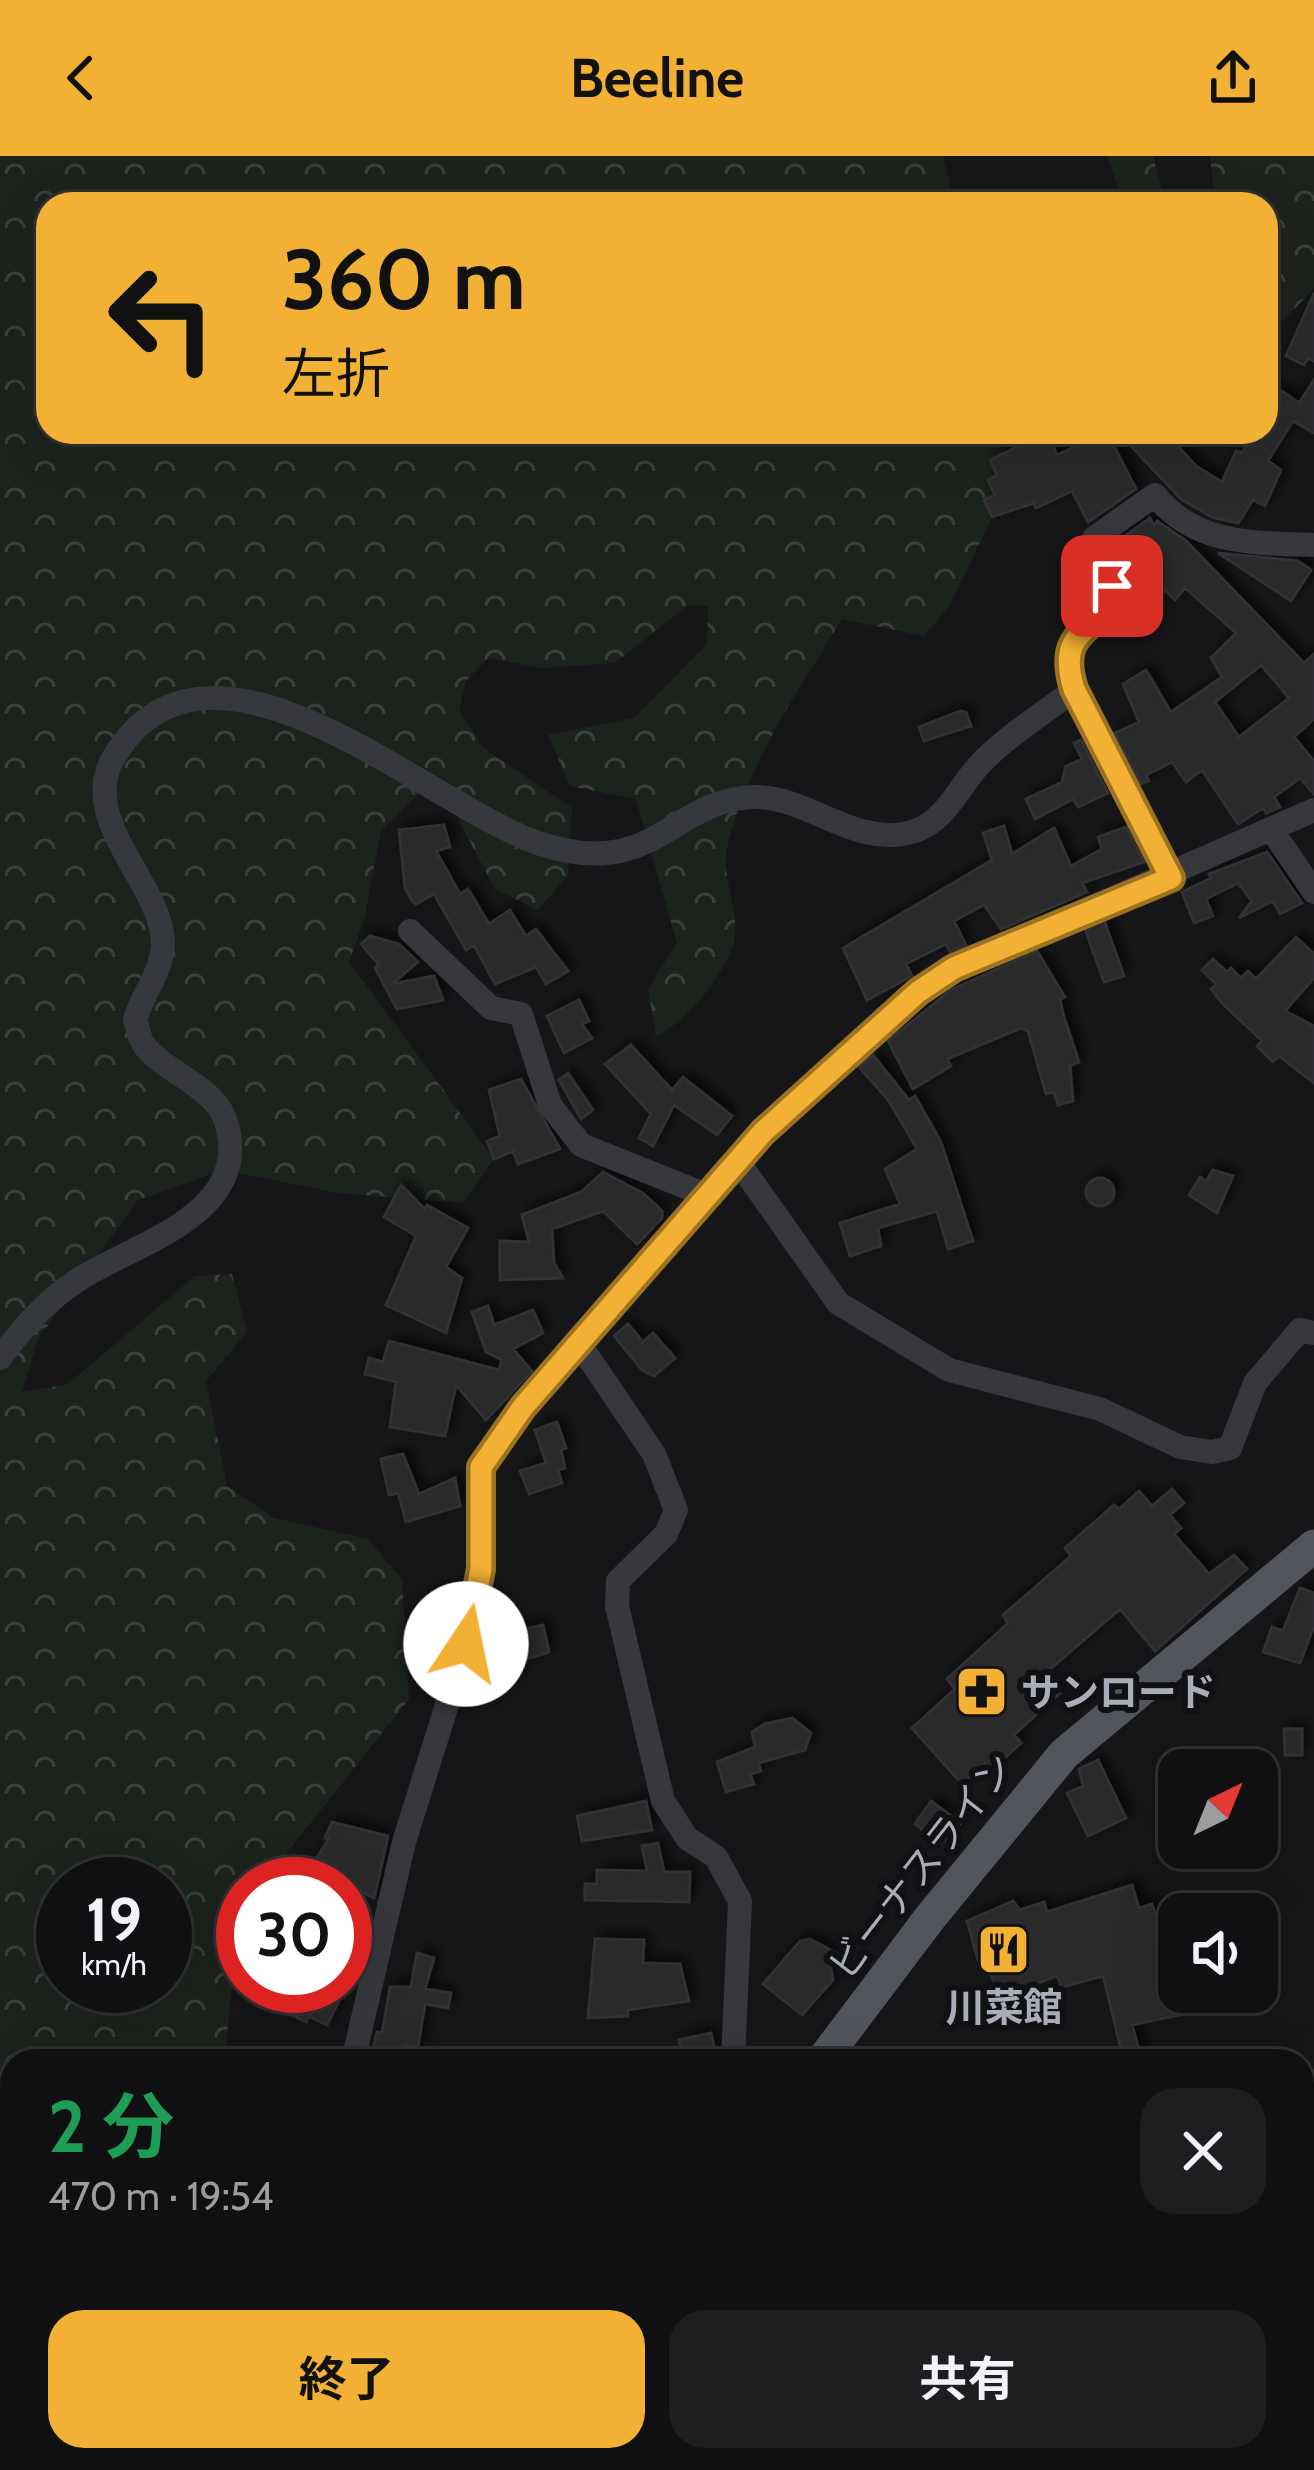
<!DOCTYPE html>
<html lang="ja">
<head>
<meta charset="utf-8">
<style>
	body { margin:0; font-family:Cabin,"Noto Sans JP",sans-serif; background:#1e1e20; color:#f1f3f6; height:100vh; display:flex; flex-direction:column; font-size:45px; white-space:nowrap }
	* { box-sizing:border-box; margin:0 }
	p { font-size:39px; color:#9c9d9f }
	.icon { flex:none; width:66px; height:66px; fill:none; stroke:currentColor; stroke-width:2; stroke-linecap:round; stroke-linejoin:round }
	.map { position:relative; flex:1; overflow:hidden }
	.sheet { position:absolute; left:0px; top:1893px; width:1314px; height:423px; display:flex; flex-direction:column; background:#101012; border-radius:36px 36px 0 0; box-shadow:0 12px 48px #0002,0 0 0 3px #303032 }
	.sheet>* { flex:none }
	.guide { position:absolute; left:36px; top:36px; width:1242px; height:252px; border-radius:36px; box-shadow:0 12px 48px #0002,0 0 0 3px #303032; background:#f2b134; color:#111; overflow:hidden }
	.needle { width:78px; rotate:43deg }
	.tools { position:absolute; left:1158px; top:1593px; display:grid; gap:24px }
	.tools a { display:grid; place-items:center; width:120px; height:120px; border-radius:24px; background:#101012; box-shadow:0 12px 48px #0002,0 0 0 3px #303032; font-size:60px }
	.speed { position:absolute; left:36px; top:1701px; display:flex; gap:24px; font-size:60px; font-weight:700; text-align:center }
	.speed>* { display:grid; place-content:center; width:156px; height:156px; border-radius:50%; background:#101012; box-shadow:0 12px 48px #0002,0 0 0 3px #303032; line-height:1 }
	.speed small { font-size:30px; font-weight:400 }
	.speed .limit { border:18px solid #d22; background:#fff; color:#111 }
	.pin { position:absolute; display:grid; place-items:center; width:102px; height:102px; color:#fff; margin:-51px; border-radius:24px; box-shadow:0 6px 18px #0006 }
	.me { position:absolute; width:132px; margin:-66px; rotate:11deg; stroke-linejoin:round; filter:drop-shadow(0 0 9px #0008) }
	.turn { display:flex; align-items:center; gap:42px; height:252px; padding:0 48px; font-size:54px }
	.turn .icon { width:156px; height:156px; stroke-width:2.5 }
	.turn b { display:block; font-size:84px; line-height:102px }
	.round { display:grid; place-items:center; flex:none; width:126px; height:126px; border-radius:36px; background:#1e1e20 }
	.summary { display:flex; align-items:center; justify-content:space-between; height:204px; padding:0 48px }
	h1 { font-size:72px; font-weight:700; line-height:90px; color:#1e9e55 }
	.action { display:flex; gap:24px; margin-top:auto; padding:24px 48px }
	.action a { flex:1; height:138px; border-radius:36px; background:#f2b134; color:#111; font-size:48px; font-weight:700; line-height:138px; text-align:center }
	.action a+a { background:#1e1e20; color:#f1f3f6 }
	header { display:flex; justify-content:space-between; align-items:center; height:156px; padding:0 48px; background:#f2b134; color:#111; font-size:54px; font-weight:700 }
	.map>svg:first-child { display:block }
</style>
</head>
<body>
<header><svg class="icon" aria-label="back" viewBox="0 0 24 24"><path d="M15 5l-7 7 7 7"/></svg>Beeline<svg class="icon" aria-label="share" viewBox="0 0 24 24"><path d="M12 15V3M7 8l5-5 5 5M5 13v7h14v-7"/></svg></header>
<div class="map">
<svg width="1314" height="2314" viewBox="0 0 1314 2314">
	<defs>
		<pattern id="forest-crowns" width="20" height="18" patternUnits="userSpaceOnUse" patternTransform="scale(3)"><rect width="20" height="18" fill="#1c231d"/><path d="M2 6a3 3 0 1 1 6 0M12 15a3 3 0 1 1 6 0" fill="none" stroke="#3a403c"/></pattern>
		<pattern id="water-waves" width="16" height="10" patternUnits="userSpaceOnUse" patternTransform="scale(3)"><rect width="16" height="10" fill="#2c353c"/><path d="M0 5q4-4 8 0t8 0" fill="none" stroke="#485056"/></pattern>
		<filter id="shadow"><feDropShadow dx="6" dy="-6" stdDeviation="6" flood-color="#0009"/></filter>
	</defs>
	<rect width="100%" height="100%" fill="#161618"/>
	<!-- forest -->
	<path fill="url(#forest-crowns)" fill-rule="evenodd" d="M 0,0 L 943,0 L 955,48 L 48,48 L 48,276 L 1005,276 L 1002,340 L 950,449 L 924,480 L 842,463 C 799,534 745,610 727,692 C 720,722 744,764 732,792 C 718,827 688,863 656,881 L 648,833 L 677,787 L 636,643 L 570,630 L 548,579 L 634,562 L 707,488 L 708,450 L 688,449 L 615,507 L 542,512 L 488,502 L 466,525 L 459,555 L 486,594 L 572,652 L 568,719 L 538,754 L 495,733 L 436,621 L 381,675 L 365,760 L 349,806 L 494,1003 L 463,1047 L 338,1037 L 224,1014 L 138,1044 L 38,1183 L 22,1236 L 68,1228 L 195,1120 L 232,1118 L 247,1176 L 206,1225 L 227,1330 L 274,1362 L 368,1383 L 402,1424 L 409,1543 L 262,1728 L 243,1728 L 224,1905 L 12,1905 L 12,2304 L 257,2304 L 256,2314 L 0,2314 ZM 63,1728 L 165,1728 L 165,1830 L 63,1830 Z
		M 1107,0 L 1153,0 L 1165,48 L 1124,48 Z
		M 1210,0 L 1314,0 L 1314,133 L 1266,182 L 1266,48 L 1215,48 Z"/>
	<!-- water -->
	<path fill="url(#water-waves)" d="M 1314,2088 L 1314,2181 L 1302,2197 L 1302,2107 Z
		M 1011,2304 L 1186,2304 L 1162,2314 L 987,2314 Z"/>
	<!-- building -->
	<path fill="#29292c" stroke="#303034" stroke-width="3" fill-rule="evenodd" filter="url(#shadow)" d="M 1314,137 L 1314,205 L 1308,202 L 1304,209 L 1286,200 Z
		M 1314,224 L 1314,277 L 1293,265 L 1268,305 L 1281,314 L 1265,350 L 1253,344 L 1238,367 L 1212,361 L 1181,343 L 1130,289 L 1151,276 L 1165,276 L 1196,310 L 1222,326 L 1236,295 L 1242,297 L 1255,276 L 1266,276 L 1266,253 L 1279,233 L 1299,247 Z
		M 1031,276 L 1046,276 L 1057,299 L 1107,276 L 1136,333 L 1088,366 L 1072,335 L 1036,352 L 1034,347 L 992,361 L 984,344 L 995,339 L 988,324 L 997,319 L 990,304 L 1021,289 L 1018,282 Z
		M 1150,362 L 1154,370 L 1157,365 L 1185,384 L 1304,507 L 1314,498 L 1314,563 L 1294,581 L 1314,605 L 1314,638 L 1300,622 L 1274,641 L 1280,651 L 1266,657 L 1263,652 L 1238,668 L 1202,614 L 1186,626 L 1172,606 L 1146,619 L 1149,625 L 1141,628 L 1115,577 L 1139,566 L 1123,528 L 1146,514 L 1171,556 L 1222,521 L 1211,502 L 1236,477 L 1185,432 L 1175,444 L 1165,434 L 1157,443 L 1146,432 L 1130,441 L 1125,426 L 1133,422 L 1113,389 ZM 1261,509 L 1289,542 L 1239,581 L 1215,546 Z
		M 1218,397 L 1298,405 L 1311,414 L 1291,445 Z
		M 960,555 L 966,556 L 971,570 L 924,585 L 919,571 Z
		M 1081,584 L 1108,637 L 1078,651 L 1073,643 L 1035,663 L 1026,643 L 1062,626 L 1066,610 L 1082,603 L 1074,587 Z
		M 444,669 L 450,691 L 436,695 L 460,738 L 468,733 L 489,768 L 510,754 L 526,780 L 536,773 L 568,815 L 546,828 L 536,811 L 495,828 L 474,789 L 466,794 L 434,738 L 416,748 L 412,745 L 405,732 L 399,674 Z
		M 1004,670 L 1012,698 L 1054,672 L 1071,710 L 1102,693 L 1098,681 L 1126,671 L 1144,706 L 1082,727 L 1087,736 L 1001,773 L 984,749 L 954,765 L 966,789 L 950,796 L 946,788 L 906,808 L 912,820 L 867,844 L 843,792 L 992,704 L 983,677 Z
		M 1267,696 L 1302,747 L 1280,758 L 1273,745 L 1239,762 L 1252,745 L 1238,727 L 1206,743 L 1213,760 L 1194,767 L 1182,736 L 1211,722 L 1209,718 Z
		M 1104,764 L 1124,820 L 1104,826 L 1085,773 Z
		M 370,780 L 399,788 L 418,806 L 392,828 L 434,820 L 443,844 L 397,853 L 375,812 L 379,809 L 361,788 Z
		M 1296,781 L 1314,798 L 1314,822 L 1285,855 L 1314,870 L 1314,927 L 1279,900 L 1273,906 L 1257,890 L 1262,885 L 1222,847 L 1211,833 L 1216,828 L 1202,814 L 1213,803 L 1227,816 L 1231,812 L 1241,822 L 1248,815 L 1256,823 Z
		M 1037,795 L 1065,841 L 1060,843 L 1063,858 L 1079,906 L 1070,910 L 1073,945 L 1058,949 L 1054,936 L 1046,938 L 1028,875 L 1021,872 L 947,903 L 951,910 L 913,933 L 888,885 L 951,834 Z
		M 579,844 L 589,865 L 582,868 L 592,882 L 564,897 L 547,860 Z
		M 631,889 L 672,934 L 683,921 L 732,960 L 717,979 L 674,949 L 653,990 L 639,982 L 651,958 L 605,908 Z
		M 873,899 L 909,944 L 915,940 L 941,986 L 973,1085 L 948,1093 L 937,1055 L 878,1072 L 881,1090 L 850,1100 L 840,1067 L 900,1048 L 885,1013 L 917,993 L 889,945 L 859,911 Z
		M 568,917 L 593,954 L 581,963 L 559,924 Z
		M 521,923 L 560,993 L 518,1008 L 513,995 L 494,1003 L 487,985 L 500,980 L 489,934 Z
		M 1213,1014 L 1233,1020 L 1217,1057 L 1189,1039 L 1200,1021 L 1206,1025 Z
		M 603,1016 L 644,1038 L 662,1055 L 662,1062 L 637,1088 L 603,1055 L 552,1073 L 554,1107 L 563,1122 L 500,1124 L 500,1085 L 529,1086 L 522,1059 L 581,1036 Z
		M1086 1036a14 14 0 1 1 28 0a14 14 0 1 1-28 0Z
		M 401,1029 L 425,1053 L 427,1049 L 468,1072 L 446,1111 L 462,1122 L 446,1177 L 386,1149 L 416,1080 L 384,1061 Z
		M 488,1150 L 494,1169 L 533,1154 L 543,1177 L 513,1193 L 532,1215 L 486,1264 L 456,1229 L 445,1280 L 390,1271 L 396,1226 L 365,1218 L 369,1202 L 383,1206 L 389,1185 L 499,1214 L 502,1204 L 486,1196 L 472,1156 Z
		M 628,1168 L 643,1186 L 653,1177 L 675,1202 L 654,1220 L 642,1214 L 614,1180 Z
		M 557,1266 L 566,1292 L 561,1294 L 565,1312 L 558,1314 L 562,1327 L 529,1338 L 520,1315 L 546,1307 L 535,1274 Z
		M 403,1298 L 419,1338 L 455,1322 L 460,1350 L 406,1366 L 398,1337 L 389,1339 L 381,1303 Z
		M 1172,1333 L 1184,1347 L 1170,1359 L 1181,1372 L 1174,1378 L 1209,1418 L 1234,1399 L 1247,1413 L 1155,1495 L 1120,1453 L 1043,1519 L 1060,1537 L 1014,1579 L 1021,1587 L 992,1614 L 985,1607 L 962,1628 L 912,1572 L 955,1533 L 947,1523 L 1008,1467 L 1003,1459 L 1071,1400 L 1065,1392 L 1114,1349 L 1119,1353 L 1139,1335 L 1152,1350 Z
		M 1300,1432 L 1314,1437 L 1314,1470 L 1300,1507 L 1263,1496 L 1272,1471 L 1283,1475 Z
		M 543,1469 L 549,1496 L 491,1514 L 487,1494 L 503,1487 L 501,1478 Z
		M 792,1562 L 811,1577 L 805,1594 L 758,1607 L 761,1615 L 750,1618 L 754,1628 L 726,1636 L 717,1606 L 755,1591 L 752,1576 L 764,1568 Z
		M 1284,1573 L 1302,1573 L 1302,1599 L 1285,1599 Z
		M 1098,1604 L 1126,1662 L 1088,1680 L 1067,1637 L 1083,1630 L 1079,1613 Z
		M 646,1645 L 652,1674 L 582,1685 L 577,1660 Z
		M 931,1645 L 961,1667 L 941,1688 L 915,1668 Z
		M 332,1666 L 388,1680 L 374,1742 L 345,1728 L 299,1728 L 329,1683 L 325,1682 Z
		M 658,1687 L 664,1716 L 690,1716 L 689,1746 L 585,1744 L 585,1728 L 597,1728 L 597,1714 L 647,1715 L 642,1690 Z
		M 1132,1729 L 1139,1752 L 1152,1748 L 1158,1766 L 1167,1764 L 1179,1790 L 1179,1805 L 1170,1807 L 1183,1858 L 1132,1869 L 1142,1905 L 1124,1905 L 1103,1820 L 1062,1831 L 1057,1820 L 999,1841 L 985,1802 L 978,1804 L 967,1765 L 1013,1745 L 1020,1754 L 1044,1746 L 1047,1756 Z
		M 595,1783 L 644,1784 L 643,1807 L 680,1808 L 689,1845 L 627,1854 L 628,1860 L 588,1862 Z
		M 810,1783 L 838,1798 L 830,1808 L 833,1824 L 802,1859 L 763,1828 L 800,1785 Z
		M 417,1797 L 434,1802 L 425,1833 L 451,1837 L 448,1852 L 425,1848 L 418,1891 L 404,1889 L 402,1905 L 370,1905 L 377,1876 L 382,1877 L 390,1831 L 411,1831 Z
		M 232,1830 L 282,1830 L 315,1850 L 306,1866 Z
		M 322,1838 L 338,1847 L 327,1869 L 310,1861 Z
		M 711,1877 L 716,1900 L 684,1905 L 679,1884 Z"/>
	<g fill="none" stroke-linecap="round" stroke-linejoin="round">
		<!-- minor -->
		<path stroke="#37383d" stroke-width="24" d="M 1273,676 L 1314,736
			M 1171,722 L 1074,534 C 1059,484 1079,480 1115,449 L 1094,382 L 1155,339 C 1194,389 1254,387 1314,389
			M 410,775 L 491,852 L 521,858 L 550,949 L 581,989 L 706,1039
			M 737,1004 L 838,1147 L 949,1214 L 1100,1253 L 1180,1291 L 1212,1296 L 1230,1292 L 1255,1227 L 1300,1174 L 1314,1177
			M 580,1189 L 654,1298 L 676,1354 L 666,1378 L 618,1425 L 617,1450 L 663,1645 L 687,1682 L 716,1701 L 740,1745 L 733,1905
			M 0,1202 C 23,1171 46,1145 78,1124 C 133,1088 257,1058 225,963 C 213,930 164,916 144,889 C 139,883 138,870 135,863 C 143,837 163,814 163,786 C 161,726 75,662 115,599 C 212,444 427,650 541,688 C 655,725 670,644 754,641 C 808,640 855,692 912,676 C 947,665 958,631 981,607 C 1008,579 1044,557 1074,534
			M 353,1905 L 404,1686 L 466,1488 L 481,1413 L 481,1311 L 523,1251 L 763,976 L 918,836 L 954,812 L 1314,654
			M 1302,2278 L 1314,2273
			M 296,2314 L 300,2304
			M 515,2314 L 519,2304
			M 1214,2314 L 1238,2304"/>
		<!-- major -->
		<path stroke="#53555c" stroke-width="33" d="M 822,1905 L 929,1763 L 1064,1598 L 1314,1390
			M 422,2314 L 439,2304"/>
	</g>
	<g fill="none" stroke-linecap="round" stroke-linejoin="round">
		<defs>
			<path id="route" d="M 466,1488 L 481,1413 L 481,1311 L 523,1251 L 763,976 L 918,836 L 954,812 L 1171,722 L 1074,533 C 1059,484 1080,479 1115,448 L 1112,430"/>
		</defs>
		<!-- route casing -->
		<use href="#route" stroke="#9d7322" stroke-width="30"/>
		<!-- route -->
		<use href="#route" stroke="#f2b134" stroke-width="21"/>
	</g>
	<!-- icons -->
	<defs>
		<symbol id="pharmacy-square" viewBox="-11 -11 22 22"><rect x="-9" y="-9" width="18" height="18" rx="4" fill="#f2b134" stroke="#111113"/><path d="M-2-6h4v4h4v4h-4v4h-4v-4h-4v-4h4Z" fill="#111"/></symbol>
		<symbol id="restaurant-square" viewBox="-11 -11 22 22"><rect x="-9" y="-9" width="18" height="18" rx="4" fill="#f2b134" stroke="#111113"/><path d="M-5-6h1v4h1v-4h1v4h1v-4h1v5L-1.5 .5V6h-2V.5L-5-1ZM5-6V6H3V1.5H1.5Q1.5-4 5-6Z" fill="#111"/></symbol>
	</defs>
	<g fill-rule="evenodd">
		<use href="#pharmacy-square" x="952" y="1506" width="59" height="59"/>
		<use href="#restaurant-square" x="974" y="1764" width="59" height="59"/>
	</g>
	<g text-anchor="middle" stroke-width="12" stroke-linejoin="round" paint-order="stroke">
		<!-- poi labels -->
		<g font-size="39" font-weight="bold" fill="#a8adb8" stroke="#111113" text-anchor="start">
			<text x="1021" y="1550">サンロード</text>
			<text x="1004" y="1865" text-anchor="middle">川菜館</text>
		</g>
		<!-- street labels -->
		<g font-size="39" fill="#a8adb8" stroke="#111113">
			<text transform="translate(921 1710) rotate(-52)" y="14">ビーナスライン</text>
		</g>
	</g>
</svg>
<div class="tools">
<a><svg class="needle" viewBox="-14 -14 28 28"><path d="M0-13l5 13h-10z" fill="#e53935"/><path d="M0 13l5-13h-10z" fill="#9c9d9f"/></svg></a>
<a><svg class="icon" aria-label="sound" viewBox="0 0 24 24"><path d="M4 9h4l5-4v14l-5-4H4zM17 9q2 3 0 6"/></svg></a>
</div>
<div class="speed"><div>19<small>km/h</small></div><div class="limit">30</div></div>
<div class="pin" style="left:1112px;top:430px;background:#d93025"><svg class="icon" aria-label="arrive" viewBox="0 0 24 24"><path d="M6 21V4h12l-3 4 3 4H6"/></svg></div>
<svg class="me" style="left:466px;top:1488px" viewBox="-20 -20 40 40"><circle r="19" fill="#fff"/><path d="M0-13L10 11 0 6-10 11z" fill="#f2b134"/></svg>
<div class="guide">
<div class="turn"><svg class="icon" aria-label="left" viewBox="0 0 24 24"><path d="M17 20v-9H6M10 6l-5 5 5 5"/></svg><div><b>360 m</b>左折</div></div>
</div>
<section class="sheet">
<div class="summary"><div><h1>2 分</h1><p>470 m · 19:54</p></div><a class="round"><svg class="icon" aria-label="close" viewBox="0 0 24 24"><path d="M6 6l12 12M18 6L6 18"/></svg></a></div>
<div class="action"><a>終了</a><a>共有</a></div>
</section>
</div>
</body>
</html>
